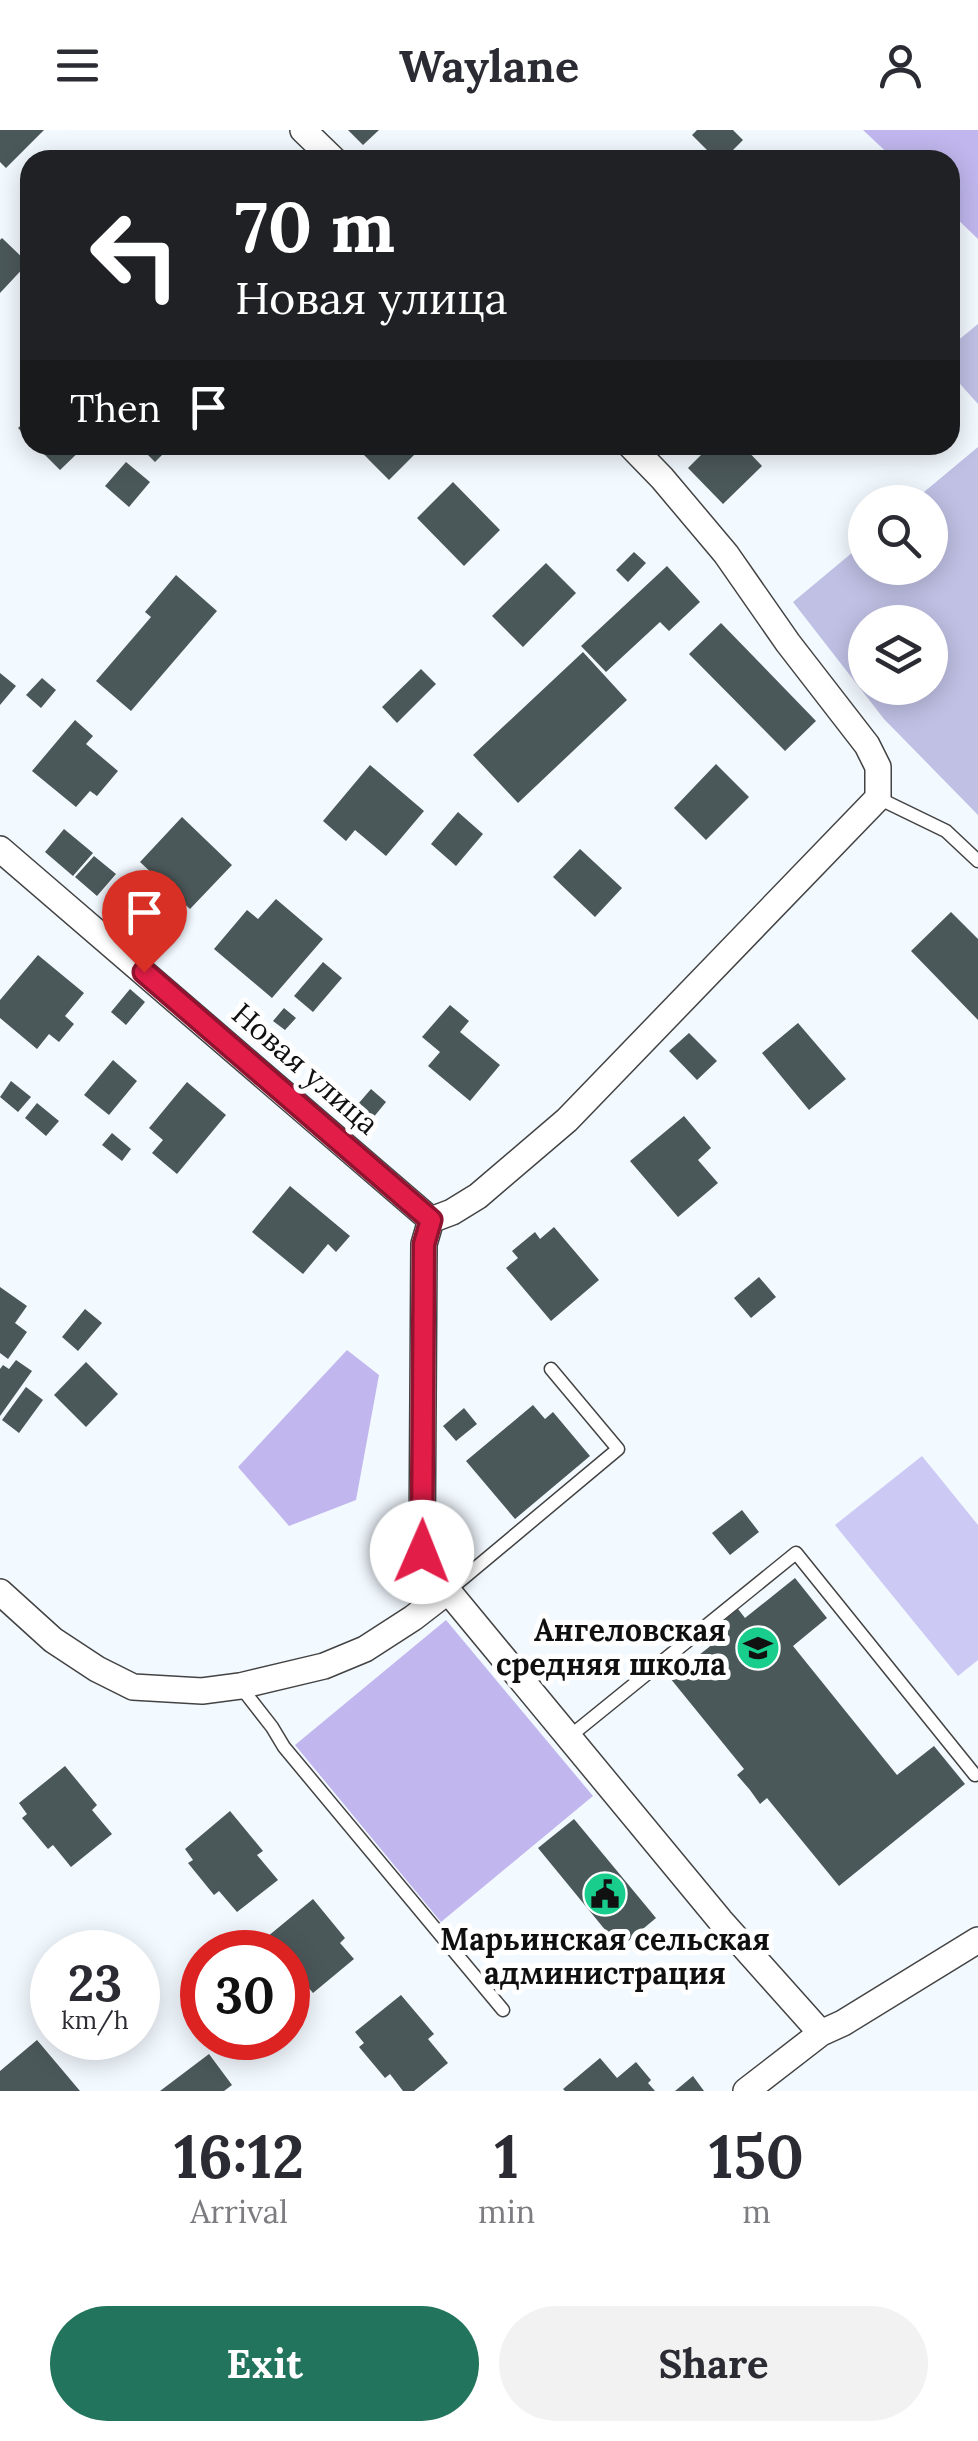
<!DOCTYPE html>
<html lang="en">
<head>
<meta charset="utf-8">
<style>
	body { margin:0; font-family:Lora,serif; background:#f2f2f3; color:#2b2b33; height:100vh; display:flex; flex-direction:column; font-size:38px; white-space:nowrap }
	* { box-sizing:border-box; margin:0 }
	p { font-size:32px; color:#7c7c81 }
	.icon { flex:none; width:55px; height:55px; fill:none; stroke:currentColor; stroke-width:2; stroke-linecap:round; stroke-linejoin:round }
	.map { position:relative; height:1961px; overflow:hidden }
	.sheet { display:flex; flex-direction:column; background:#fff; flex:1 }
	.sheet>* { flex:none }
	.guide { position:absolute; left:20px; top:20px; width:940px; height:305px; border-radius:30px; box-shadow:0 5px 25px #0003; background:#202124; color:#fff; overflow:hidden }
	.fabs { position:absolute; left:848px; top:355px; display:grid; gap:20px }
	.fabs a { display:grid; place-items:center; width:100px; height:100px; border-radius:50%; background:#fff; box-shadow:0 5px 25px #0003; font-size:50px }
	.speed { position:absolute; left:30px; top:1800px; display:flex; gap:20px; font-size:50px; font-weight:700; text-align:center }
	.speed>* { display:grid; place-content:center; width:130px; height:130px; border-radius:50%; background:#fff; box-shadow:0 5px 25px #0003; line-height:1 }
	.speed small { font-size:25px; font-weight:400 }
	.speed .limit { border:15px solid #d22; background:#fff; color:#111 }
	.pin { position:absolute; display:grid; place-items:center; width:85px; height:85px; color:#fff; margin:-102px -42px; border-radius:50% 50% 50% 0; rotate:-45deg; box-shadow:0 0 10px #0007 }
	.pin .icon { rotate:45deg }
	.me { position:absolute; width:110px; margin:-55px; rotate:1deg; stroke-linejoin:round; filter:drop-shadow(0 0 8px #0008) }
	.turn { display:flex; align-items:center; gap:35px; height:210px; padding:0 50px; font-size:45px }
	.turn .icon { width:130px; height:130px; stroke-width:2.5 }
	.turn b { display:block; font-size:70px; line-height:85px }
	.then { display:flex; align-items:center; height:95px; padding:0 50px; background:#0003; gap:20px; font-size:38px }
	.eta { display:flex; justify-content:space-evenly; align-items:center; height:170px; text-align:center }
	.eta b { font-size:60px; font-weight:700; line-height:70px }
	.button { display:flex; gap:20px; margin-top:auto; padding:20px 50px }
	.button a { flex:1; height:115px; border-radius:60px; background:#23745c; color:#fff; font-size:40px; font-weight:700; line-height:115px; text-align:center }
	.button a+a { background:#f2f2f3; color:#2b2b33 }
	header { display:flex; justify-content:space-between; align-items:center; height:130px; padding:0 50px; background:#fff; font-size:45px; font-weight:700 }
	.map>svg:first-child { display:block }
</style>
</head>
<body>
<header><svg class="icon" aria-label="menu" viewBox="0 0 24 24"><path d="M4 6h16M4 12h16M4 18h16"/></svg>Waylane<svg class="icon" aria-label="person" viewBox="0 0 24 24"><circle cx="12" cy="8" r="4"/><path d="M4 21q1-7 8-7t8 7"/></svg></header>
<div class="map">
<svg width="978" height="1961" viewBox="0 0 978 1961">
	<rect width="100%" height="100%" fill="#f2f9ff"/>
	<!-- green -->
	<path fill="#c1b7ee" d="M 863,0 L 978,0 L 978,109 L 950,82 L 950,30 L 895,30 Z
		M 347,1220 L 379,1245 L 356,1370 L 289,1396 L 238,1337 Z
		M 446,1490 L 593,1666 L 441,1792 L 295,1615 Z"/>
	<!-- cemetery -->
	<path fill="#c0c0e5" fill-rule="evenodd" d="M 978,194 L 978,274 L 953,246 L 959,238 L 956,212 Z
		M 978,317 L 978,685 L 884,589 L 793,472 L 865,412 L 865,438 L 930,438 L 930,372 L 912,372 ZM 865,492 L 930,492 L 930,558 L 865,558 Z"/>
	<!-- pitch -->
	<path fill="#cccaf4" d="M 922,1326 L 978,1395 L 978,1530 L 958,1546 L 835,1395 Z"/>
	<!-- building -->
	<path fill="#4b5859" d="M 0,0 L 44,0 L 6,38 L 0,32 Z
		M 348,0 L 379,0 L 363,15 Z
		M 697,0 L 733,0 L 743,10 L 723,30 L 717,30 L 692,5 Z
		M 2,108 L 28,133 L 0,163 L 0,110 Z
		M 30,286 L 30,310 L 18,298 Z
		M 35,315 L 86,315 L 60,340 Z
		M 138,315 L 172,315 L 155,332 Z
		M 302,315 L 322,315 L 312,325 Z
		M 354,315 L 414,315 L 419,320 L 389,350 Z
		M 711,315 L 742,315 L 762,336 L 723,374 L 688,338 Z
		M 126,332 L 150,352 L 129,377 L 105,356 Z
		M 453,352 L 500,400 L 464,436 L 417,388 Z
		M 634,422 L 646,433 L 628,452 L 616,440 Z
		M 546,433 L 576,463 L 523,517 L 492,486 Z
		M 667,436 L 700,472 L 669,501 L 660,492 L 606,542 L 581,516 Z
		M 176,445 L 217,481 L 131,581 L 96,551 L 151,487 L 145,482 Z
		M 721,493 L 816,591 L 785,621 L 689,524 Z
		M 583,522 L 627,570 L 518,673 L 473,625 Z
		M 421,539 L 436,554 L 397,593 L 382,577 Z
		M 0,543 L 16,556 L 0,575 Z
		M 42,548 L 56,560 L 41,578 L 26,565 Z
		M 75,590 L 93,606 L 86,614 L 118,641 L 97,666 L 90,661 L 76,677 L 32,641 Z
		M 716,634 L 749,667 L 706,710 L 674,678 Z
		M 370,635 L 424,681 L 386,726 L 355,700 L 346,711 L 323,691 Z
		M 458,682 L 483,704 L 456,736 L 431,714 Z
		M 182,687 L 232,735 L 190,779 L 140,732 Z
		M 64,699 L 93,723 L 73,746 L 45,722 Z
		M 580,719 L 622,758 L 595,787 L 553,747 Z
		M 94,726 L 116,744 L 97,766 L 75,747 Z
		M 276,769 L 323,809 L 272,868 L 214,819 L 247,780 L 258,789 Z
		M 951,782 L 978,809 L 978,890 L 911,821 Z
		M 38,825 L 84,863 L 65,886 L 74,894 L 59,912 L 49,904 L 37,919 L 0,888 L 0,870 Z
		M 323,832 L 342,848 L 313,882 L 294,866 Z
		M 130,859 L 145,872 L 126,895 L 111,882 Z
		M 450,875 L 469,891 L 460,902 L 500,935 L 470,971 L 428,936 L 440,922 L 422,907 Z
		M 284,878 L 296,888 L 285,900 L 273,891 Z
		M 798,893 L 846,949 L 809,980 L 762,923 Z
		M 689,903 L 717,931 L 697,950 L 669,921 Z
		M 113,930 L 137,951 L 109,985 L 84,965 Z
		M 11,951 L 31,967 L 18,982 L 0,967 Z
		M 187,952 L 226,985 L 177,1044 L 152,1023 L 163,1010 L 149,998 Z
		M 371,959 L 386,972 L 368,994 L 352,981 Z
		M 37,973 L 59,991 L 46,1006 L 25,988 Z
		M 684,986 L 711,1018 L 698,1030 L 718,1053 L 678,1087 L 630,1031 Z
		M 112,1003 L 131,1019 L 122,1031 L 102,1015 Z
		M 290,1056 L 350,1106 L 336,1122 L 328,1114 L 303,1144 L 252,1102 Z
		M 554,1097 L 599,1150 L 551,1191 L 506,1138 L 518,1128 L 512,1121 L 535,1102 L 540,1109 Z
		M 759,1147 L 776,1167 L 751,1188 L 734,1168 Z
		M 0,1157 L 27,1176 L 15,1193 L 27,1202 L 8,1229 L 0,1223 Z
		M 85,1179 L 102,1193 L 78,1221 L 62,1207 Z
		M 16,1230 L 32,1241 L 0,1286 L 0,1239 L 3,1235 L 9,1239 Z
		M 86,1232 L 118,1264 L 86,1297 L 54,1265 Z
		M 26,1257 L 43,1270 L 19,1303 L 2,1290 Z
		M 533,1275 L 545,1289 L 553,1282 L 590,1326 L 515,1389 L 466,1331 Z
		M 464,1278 L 477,1294 L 456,1311 L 443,1296 Z
		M 742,1380 L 759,1402 L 730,1425 L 712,1403 Z
		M 795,1448 L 827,1488 L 793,1516 L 897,1645 L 934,1616 L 965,1654 L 839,1756 L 767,1668 L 760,1674 L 750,1660 L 737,1645 L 744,1639 L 670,1548 L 723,1506 L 716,1497 L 738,1479 L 745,1488 Z
		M 65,1636 L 97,1675 L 92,1680 L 112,1704 L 71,1737 L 53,1715 L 48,1719 L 22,1688 L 27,1684 L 19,1673 Z
		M 230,1681 L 263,1721 L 257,1725 L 278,1750 L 237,1782 L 219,1761 L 214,1765 L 188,1733 L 193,1730 L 185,1719 Z
		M 574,1689 L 656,1788 L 620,1818 L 538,1718 Z
		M 313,1769 L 345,1808 L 340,1813 L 354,1829 L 313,1863 L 301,1849 L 296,1852 L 288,1842 L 288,1822 L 269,1822 L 276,1817 L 267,1807 Z
		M 401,1865 L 434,1904 L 428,1909 L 448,1933 L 414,1961 L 403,1961 L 390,1944 L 385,1948 L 359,1917 L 364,1913 L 355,1902 Z
		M 37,1910 L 80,1961 L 0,1961 L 0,1941 Z
		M 209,1924 L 232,1955 L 224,1961 L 160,1961 Z
		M 600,1928 L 617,1948 L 636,1932 L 651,1950 L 648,1953 L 655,1961 L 565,1961 L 563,1959 Z
		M 693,1946 L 704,1961 L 675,1961 Z"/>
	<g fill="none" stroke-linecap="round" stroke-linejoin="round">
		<defs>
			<path id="lane" d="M 878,668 L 946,701 L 978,731
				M 448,1461 L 618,1319 L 551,1239
				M 240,1556 L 272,1597 L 284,1617 L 503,1880
				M 569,1607 L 796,1423 L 975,1645"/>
			<path id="street" d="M 303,0 L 334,30
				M 0,719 L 431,1090
				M 431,1090 L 452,1082 L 478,1066 L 567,990 L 878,668 L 878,637 L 867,615 L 788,513 L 726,424 L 662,348 L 630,315
				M 431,1090 L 424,1114 L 422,1422 L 448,1461 L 720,1790 L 821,1903
				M 0,1462 L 53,1510 L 97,1539 L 133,1557 L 202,1561 L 240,1556 L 324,1536 L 365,1519 L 413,1488 L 448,1461
				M 746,1961 L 821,1903 L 843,1893 L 978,1810"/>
		</defs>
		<!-- lane casing -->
		<use href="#lane" stroke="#434343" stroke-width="15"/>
		<!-- street casing -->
		<use href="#street" stroke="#434343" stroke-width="28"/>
		<!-- lane -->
		<use href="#lane" stroke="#fff" stroke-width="12"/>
		<!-- street -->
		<use href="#street" stroke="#fff" stroke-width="25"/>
	</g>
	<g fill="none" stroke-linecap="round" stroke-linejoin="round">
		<defs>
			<path id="route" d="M 144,842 L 431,1090 L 424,1114 L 422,1422"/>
		</defs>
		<!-- route casing -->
		<use href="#route" stroke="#92132f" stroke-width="25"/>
		<!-- route -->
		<use href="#route" stroke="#e11d48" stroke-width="18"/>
	</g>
	<!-- icons -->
	<defs>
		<symbol id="school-disc" viewBox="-11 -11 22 22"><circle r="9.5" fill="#19ce8d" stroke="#fff"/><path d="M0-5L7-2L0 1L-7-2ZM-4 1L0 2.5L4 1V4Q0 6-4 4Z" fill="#111"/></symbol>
		<symbol id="civic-disc" viewBox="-11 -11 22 22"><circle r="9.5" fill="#19ce8d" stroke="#fff"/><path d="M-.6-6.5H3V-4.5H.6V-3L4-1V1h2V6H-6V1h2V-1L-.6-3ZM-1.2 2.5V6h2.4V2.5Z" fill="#111"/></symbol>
	</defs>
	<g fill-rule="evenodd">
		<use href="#school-disc" x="733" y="1493" width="50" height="50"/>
		<use href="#civic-disc" x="580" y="1739" width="50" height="50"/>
	</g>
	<g text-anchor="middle" stroke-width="10" stroke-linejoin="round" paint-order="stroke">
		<!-- street labels -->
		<g font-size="30" fill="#101010" stroke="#fff">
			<text transform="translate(305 939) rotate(41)" y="10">Новая улица</text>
		</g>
		<!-- poi labels -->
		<g font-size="30" font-weight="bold" fill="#101010" stroke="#fff" text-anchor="end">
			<text x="726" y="1511">Ангеловская<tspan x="726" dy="34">средняя школа</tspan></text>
			<text x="605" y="1820" text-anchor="middle">Марьинская сельская<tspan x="605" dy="34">администрация</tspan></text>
		</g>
	</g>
</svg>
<div class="fabs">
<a><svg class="icon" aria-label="search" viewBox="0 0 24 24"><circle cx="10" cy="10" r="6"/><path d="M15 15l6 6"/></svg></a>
<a><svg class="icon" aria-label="layers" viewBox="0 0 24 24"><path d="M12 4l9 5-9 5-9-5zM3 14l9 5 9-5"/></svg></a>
</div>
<div class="speed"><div>23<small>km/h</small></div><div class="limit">30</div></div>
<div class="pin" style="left:144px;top:842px;background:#d93025"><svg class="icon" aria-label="arrive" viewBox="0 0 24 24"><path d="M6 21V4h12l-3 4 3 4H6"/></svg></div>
<svg class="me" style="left:422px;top:1422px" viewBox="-20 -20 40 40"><circle r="19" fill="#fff"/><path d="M0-13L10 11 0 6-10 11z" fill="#e11d48"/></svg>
<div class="guide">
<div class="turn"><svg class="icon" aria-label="left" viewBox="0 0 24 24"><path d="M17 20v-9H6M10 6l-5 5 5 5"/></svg><div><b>70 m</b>Новая улица</div></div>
<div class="then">Then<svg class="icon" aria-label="arrive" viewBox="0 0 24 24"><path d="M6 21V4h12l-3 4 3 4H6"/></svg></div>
</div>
</div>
<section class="sheet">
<div class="eta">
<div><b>16:12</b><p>Arrival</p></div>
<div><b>1</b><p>min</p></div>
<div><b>150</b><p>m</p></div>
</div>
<div class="button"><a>Exit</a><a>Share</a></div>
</section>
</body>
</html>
